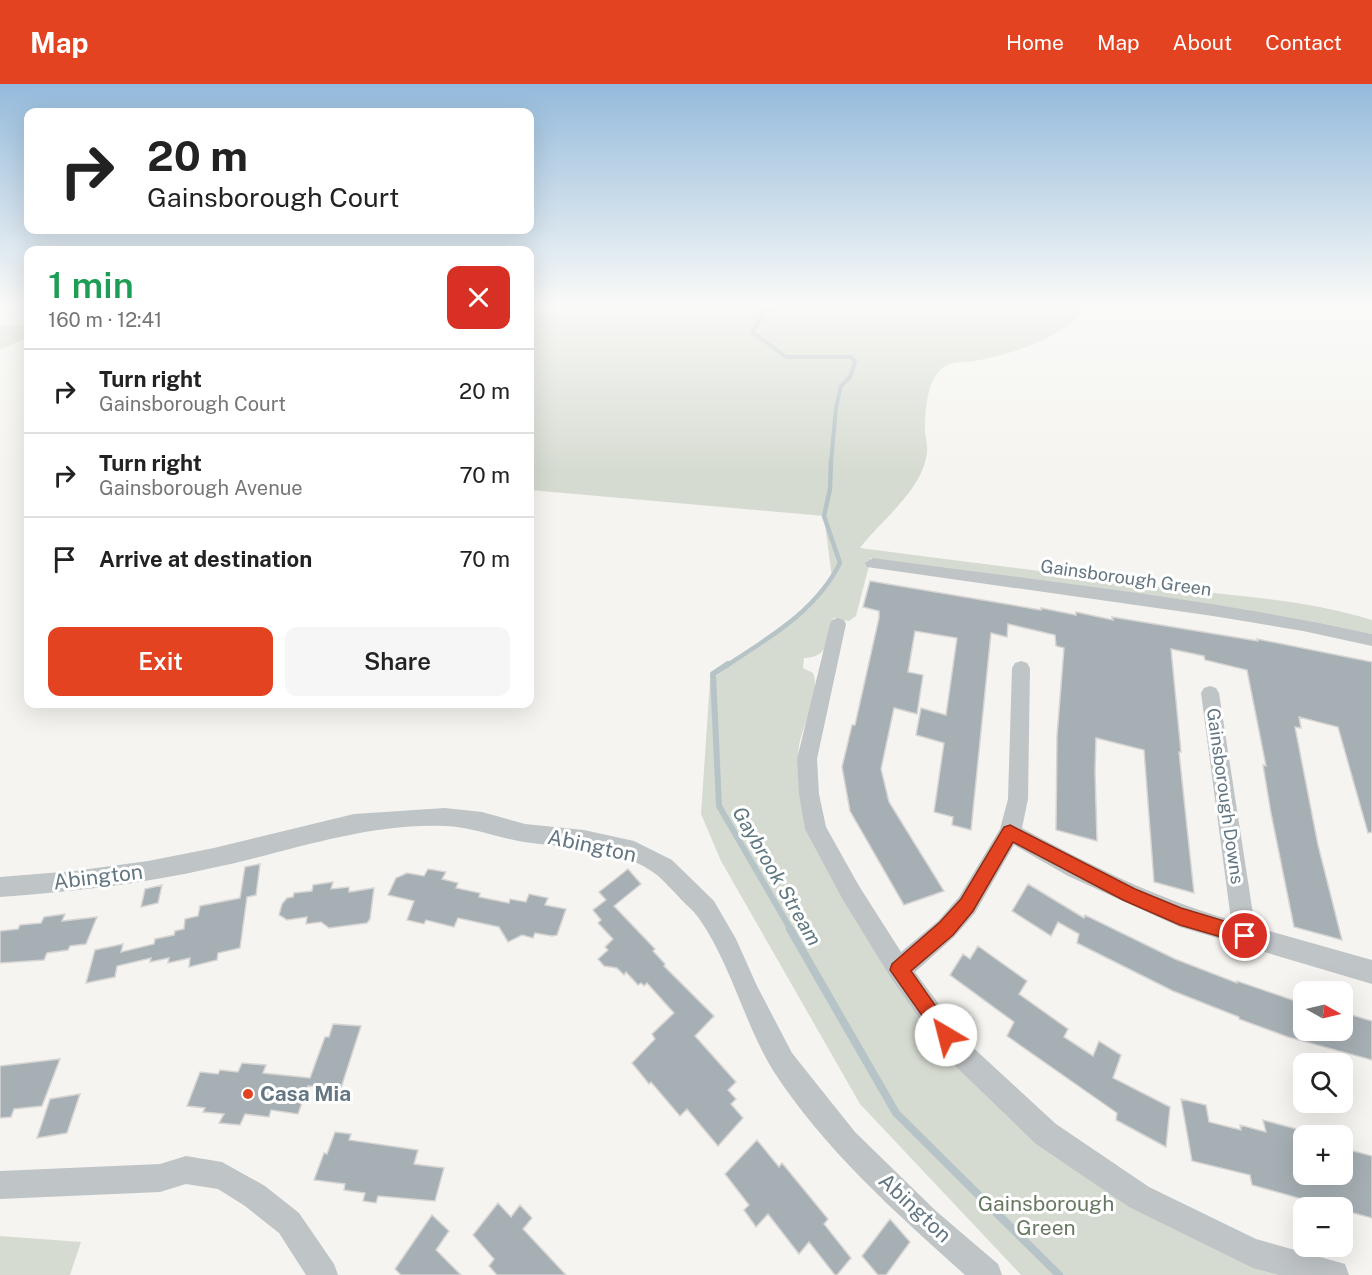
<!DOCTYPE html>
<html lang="en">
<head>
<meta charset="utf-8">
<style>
	body { margin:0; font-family:"Public Sans",sans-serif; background:#f6f6f6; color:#222; height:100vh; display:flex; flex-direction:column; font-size:22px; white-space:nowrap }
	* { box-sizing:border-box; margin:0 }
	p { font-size:20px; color:#767676 }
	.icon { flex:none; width:33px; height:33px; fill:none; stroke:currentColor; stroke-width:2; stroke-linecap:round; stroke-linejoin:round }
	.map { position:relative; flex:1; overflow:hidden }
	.side { position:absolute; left:24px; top:162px; width:510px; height:462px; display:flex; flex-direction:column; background:#fff; border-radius:12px; box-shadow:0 6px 24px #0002 }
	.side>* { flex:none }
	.guide { position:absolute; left:24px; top:24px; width:510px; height:126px; border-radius:12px; box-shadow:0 6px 24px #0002; background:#fff; color:#222; overflow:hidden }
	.needle { width:39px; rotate:98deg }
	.controls { position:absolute; left:1293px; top:897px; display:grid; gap:12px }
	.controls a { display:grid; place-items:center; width:60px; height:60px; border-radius:12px; background:#fff; box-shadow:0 6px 24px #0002; font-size:30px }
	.pin { position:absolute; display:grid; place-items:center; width:51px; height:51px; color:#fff; margin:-26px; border:3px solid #fff; border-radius:50%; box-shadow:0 2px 6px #0007 }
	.me { position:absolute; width:66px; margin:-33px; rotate:323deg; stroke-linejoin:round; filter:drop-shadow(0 0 4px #0008) }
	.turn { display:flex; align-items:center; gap:21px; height:126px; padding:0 24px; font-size:27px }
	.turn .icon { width:78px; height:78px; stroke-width:2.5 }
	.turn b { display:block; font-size:42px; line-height:51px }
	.round { display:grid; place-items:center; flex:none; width:63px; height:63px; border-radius:12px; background:#f6f6f6 }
	.head { display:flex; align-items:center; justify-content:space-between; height:102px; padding:0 24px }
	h1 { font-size:36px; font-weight:600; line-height:45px; color:#1e9e55 }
	.action { display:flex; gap:12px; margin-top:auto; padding:12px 24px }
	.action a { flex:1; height:69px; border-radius:12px; background:#e44321; color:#fff; font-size:24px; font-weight:600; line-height:69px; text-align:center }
	.action a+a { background:#f6f6f6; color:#222 }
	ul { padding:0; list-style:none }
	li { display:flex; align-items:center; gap:18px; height:84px; padding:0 24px; border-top:2px solid #e0e0e0 }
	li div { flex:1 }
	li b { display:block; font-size:22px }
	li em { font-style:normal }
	header { display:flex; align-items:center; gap:36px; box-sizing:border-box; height:84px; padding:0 30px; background:#e44321; color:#fff }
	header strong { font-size:28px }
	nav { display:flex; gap:33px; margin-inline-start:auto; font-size:21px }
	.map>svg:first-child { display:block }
</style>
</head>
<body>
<header>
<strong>Map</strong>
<nav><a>Home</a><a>Map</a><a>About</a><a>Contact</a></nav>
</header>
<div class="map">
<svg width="1372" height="1191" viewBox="0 0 1372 1191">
	<rect width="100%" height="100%" fill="#f5f4f0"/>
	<!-- green -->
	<path fill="#d6dbd1" d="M 530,222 L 1087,222 C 1068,252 1010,271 975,277 C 965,279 954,276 944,283 C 927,294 925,326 925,346 C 925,353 928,361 927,368 C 923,406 881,436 860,464 C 966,478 1072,491 1178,505 C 1244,513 1308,516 1372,536 L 1372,550 L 1249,527 L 871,474 L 856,532 L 849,537 L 833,534 C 828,554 829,574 804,574 L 803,584 L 813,589 C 821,607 802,643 799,662 C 796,681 799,701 801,719 L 938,957 L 1007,1032 L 1123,1115 L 1288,1191 L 1021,1191 L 860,1020 L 721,777 L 701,730 L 710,597 L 806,523 L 832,494 L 824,432 L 530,406 Z
		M 28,240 L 28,251 L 26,254 L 0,266 L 0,242 Z
		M 0,1152 L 81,1158 L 70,1191 L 0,1191 Z"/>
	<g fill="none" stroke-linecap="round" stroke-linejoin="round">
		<!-- stream-far3 -->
		<path stroke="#b7c4c7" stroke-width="4" d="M 769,222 L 752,248 L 786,273 L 851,273 L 855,278 L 850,293 L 841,302 L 836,324 L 831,378"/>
		<!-- stream-far2 -->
		<path stroke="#b7c4c7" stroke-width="4.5" d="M 726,582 C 770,553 816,527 840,479 L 824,432 L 830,405 L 831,377"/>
		<!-- stream-far1 -->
		<path stroke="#b7c4c7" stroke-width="6" d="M 728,580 L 713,590 L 719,722 L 791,846"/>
		<!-- stream -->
		<path stroke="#b7c4c7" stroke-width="8" d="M 790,845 L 896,1029 L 1059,1191"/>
	</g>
	<!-- building -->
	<path fill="#a6afb4" stroke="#d6d5d3" stroke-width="1.5" d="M 870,497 L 1041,526 L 1041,524 L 1076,531 L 1076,528 L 1113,536 L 1112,533 L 1258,557 L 1257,555 L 1372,578 L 1372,748 L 1368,749 L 1338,643 L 1299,633 L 1301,644 L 1295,643 L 1318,761 L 1342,856 L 1294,843 L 1271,729 L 1263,681 L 1266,682 L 1247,586 L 1205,576 L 1204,572 L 1171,565 L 1181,668 L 1179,668 L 1194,809 L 1154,798 L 1144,666 L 1096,654 L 1095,687 L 1097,757 L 1056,746 L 1057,652 L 1064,564 L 1056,562 L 1055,551 L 1008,540 L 1007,553 L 991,549 L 971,746 L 952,741 L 953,733 L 934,728 L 944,659 L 916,651 L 921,624 L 946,631 L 957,554 L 915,547 L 908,588 L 923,591 L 917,630 L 894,624 L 881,685 L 889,718 L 944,807 L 904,821 L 850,727 L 842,683 L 852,641 L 855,641 L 859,623 L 879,534 L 879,527 L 863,523 Z
		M 260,780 L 256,811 L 247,813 L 240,864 L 218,869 L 217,876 L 189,883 L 190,874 L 168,879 L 169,874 L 150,878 L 151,874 L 117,882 L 115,893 L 86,899 L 95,866 L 123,860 L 121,868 L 154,860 L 155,855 L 174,851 L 175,847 L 184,845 L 185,835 L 198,832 L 200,822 L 240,814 L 245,783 Z
		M 428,785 L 446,788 L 442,795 L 458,799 L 456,804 L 480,809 L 479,813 L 509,819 L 510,815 L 526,818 L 529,810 L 548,814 L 545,821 L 566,825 L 557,851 L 552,852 L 535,849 L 533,854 L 522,851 L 508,858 L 499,843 L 458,834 L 454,843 L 426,836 L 424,840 L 407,836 L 414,817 L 388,811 L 396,794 L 407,789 L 424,792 Z
		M 628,785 L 641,800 L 614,822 L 655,865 L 653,867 L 665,880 L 664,882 L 714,932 L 695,952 L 736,998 L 728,1006 L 736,1015 L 731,1020 L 743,1034 L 718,1062 L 687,1025 L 680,1032 L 651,998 L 649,1000 L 632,979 L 655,955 L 652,950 L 674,929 L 647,899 L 644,902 L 641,899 L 638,901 L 626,888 L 624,891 L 617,884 L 604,882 L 598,875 L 608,866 L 605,863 L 613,855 L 598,839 L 601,836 L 593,826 L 606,816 L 599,808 Z
		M 333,798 L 331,805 L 349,803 L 349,808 L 374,804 L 370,835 L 367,839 L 329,844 L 321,838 L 306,840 L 307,833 L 287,836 L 279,831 L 282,820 L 287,814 L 293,813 L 294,809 L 312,807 L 313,801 Z
		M 1028,800 L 1084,834 L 1085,831 L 1175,875 L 1237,899 L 1237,897 L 1304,920 L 1304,946 L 1349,946 L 1345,929 L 1372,937 L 1372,976 L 1288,953 L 1239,935 L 1239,933 L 1173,907 L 1077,859 L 1079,850 L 1058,838 L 1051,852 L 1012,827 Z
		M 162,801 L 158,819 L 141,823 L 145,805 Z
		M 65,830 L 62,837 L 97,833 L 86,860 L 70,862 L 68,866 L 47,869 L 44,876 L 0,879 L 0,847 L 18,845 L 20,841 L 41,839 L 44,833 Z
		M 978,862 L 1027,897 L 1019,910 L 1068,945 L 1064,953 L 1093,972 L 1099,957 L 1121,971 L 1113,994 L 1170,1023 L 1166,1063 L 1116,1036 L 1117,1029 L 1007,952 L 1014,938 L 950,891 L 963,870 L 970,875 Z
		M 333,940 L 361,942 L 341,1004 L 308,1002 L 298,1030 L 271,1026 L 269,1033 L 245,1030 L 240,1041 L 219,1039 L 224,1030 L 203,1028 L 205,1024 L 187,1022 L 200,988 L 218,990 L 220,986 L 238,988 L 242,979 L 266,981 L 263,989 L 310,994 L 325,953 L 329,953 Z
		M 60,975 L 42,1022 L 14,1025 L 11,1033 L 0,1034 L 0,982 Z
		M 80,1010 L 67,1049 L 37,1054 L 50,1015 Z
		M 1181,1015 L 1206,1021 L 1209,1038 L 1241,1046 L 1240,1041 L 1266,1048 L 1263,1036 L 1304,1047 L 1304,1090 L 1342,1090 L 1342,1064 L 1372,1072 L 1372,1134 L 1342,1126 L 1342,1124 L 1334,1124 L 1252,1101 L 1250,1091 L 1192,1077 Z
		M 335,1048 L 351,1050 L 349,1056 L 418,1066 L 414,1080 L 444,1084 L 435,1117 L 378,1112 L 376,1119 L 363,1117 L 365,1109 L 344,1106 L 345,1100 L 314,1096 L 324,1069 L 327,1070 Z
		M 757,1056 L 779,1083 L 782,1079 L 828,1135 L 824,1140 L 851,1174 L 837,1191 L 835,1191 L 809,1158 L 799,1170 L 768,1130 L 756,1143 L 744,1126 L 749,1121 L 725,1090 Z
		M 498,1119 L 511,1133 L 520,1121 L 532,1134 L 523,1145 L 566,1191 L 497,1191 L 489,1182 L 494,1175 L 473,1151 Z
		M 432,1131 L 449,1147 L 436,1166 L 461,1191 L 401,1191 L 395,1185 Z
		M 890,1135 L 910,1158 L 886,1191 L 878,1191 L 862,1172 Z"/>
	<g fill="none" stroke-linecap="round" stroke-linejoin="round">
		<!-- street -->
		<path fill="#bfc4c6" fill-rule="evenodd" d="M 873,474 C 1040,497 1208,514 1372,550 L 1372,562 L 1303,547 L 1213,532 L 867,483 L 865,479 Z
			M 838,534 L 844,536 L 846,540 L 817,675 L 819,710 L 826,743 L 859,802 L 901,868 L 938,837 L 959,813 L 1000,745 L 1008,715 L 1012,584 L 1015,579 L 1021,577 L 1027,579 L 1030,584 L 1028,715 L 1022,744 C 1090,781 1155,814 1231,836 L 1201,609 L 1204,604 L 1210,602 L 1216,604 L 1219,609 L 1255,843 L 1372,876 L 1372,900 L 1180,843 L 1068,792 L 1014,761 L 975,829 L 954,853 L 915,888 L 967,958 L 1056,1040 L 1149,1103 L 1256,1155 L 1345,1180 L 1349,1191 L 1279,1191 L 1253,1184 L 1129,1123 L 1036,1060 L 949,976 L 891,894 L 843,816 L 805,745 L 799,710 L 797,675 L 830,540 L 832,536 Z
			M 445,724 L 482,728 L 525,740 L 584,746 L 634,757 L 672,776 L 714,817 L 736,855 L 757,902 L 792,969 L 855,1048 L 936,1127 L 998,1180 L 1002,1191 L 965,1191 C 896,1129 825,1066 774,988 C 744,940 731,879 698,833 C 693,826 684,819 678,812 C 671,805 664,797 657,791 C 624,765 572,764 532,759 C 502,756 475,743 445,742 C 364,739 289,768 212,784 C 142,800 71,808 0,813 L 0,793 L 74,787 L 148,777 L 214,764 L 354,730 Z
			M 186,1072 L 222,1078 L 265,1102 L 299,1129 L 334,1180 L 338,1191 L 306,1191 L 279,1149 L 245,1122 L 218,1105 L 186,1100 L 160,1108 L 0,1115 L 0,1087 L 160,1080 Z"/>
	</g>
	<!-- sky -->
	<linearGradient id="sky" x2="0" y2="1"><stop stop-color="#94badb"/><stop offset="0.57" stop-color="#fafaf8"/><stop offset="1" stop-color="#fafaf8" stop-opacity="0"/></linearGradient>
	<rect width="1372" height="388" fill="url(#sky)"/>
	<!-- route -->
	<path fill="#e44321" stroke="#942c15" stroke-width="1.5" d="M 1010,741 L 1135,805 L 1181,824 L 1251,845 L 1253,852 L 1251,858 L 1245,860 L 1180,841 L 1123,816 L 1013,758 L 973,827 L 953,851 L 911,887 L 956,951 L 953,957 L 946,960 L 940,957 L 890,886 L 892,880 L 940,838 L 961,815 L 1004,743 Z"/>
	<!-- markers -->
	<circle fill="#e44321" stroke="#fff" stroke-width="2" cx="248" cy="1010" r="6"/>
	<g text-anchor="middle" stroke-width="6" stroke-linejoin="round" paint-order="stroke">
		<!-- street labels -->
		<g font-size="18" fill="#637682" stroke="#fff">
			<text transform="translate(1126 494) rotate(8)" y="6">Gainsborough Green</text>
			<text transform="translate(1225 712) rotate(82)" y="6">Gainsborough Downs</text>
		</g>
		<!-- water labels -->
		<g font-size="20" font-style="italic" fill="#5f787f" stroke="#fff">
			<text transform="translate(777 792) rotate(60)" y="7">Gaybrook Stream</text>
		</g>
		<!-- near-street labels -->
		<g font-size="21" fill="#637682" stroke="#fff">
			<text transform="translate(592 762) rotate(12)" y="7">Abington</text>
			<text transform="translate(98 793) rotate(-7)" y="7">Abington</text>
			<text transform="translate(915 1124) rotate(43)" y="7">Abington</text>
		</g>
		<!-- near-poi labels -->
		<g font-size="21" font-weight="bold" fill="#637682" stroke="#fff" text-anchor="start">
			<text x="260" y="1017">Casa Mia</text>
		</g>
		<!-- near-park labels -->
		<g font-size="21" fill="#687962" stroke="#fff">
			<text x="1046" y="1127">Gainsborough<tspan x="1046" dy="24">Green</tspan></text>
		</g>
	</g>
</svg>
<div class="controls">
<a><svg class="needle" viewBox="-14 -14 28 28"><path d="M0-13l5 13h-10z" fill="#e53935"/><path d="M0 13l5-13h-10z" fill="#767676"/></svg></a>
<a><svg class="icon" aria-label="search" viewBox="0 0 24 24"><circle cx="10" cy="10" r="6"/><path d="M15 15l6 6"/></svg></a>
<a>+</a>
<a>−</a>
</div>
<div class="pin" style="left:1245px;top:852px;background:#d93025"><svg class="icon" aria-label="arrive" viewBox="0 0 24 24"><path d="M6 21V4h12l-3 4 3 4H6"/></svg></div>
<svg class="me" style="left:946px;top:951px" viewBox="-20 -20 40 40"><circle r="19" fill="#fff"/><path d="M0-13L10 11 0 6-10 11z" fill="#e44321"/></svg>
<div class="guide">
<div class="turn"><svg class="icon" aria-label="right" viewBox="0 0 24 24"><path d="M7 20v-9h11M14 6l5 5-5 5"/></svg><div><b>20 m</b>Gainsborough Court</div></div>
</div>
<section class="side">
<div class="head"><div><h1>1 min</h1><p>160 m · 12:41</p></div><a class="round" style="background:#d93025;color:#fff"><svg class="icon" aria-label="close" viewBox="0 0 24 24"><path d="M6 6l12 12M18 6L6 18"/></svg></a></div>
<ul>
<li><svg class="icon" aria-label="right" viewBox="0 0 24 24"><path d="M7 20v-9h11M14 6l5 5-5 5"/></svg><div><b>Turn right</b><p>Gainsborough Court</p></div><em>20 m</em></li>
<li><svg class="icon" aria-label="right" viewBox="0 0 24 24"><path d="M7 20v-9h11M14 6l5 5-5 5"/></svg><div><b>Turn right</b><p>Gainsborough Avenue</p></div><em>70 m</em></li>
<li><svg class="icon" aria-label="arrive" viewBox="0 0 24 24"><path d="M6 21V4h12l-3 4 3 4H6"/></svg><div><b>Arrive at destination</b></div><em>70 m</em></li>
</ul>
<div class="action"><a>Exit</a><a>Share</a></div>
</section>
</div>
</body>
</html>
